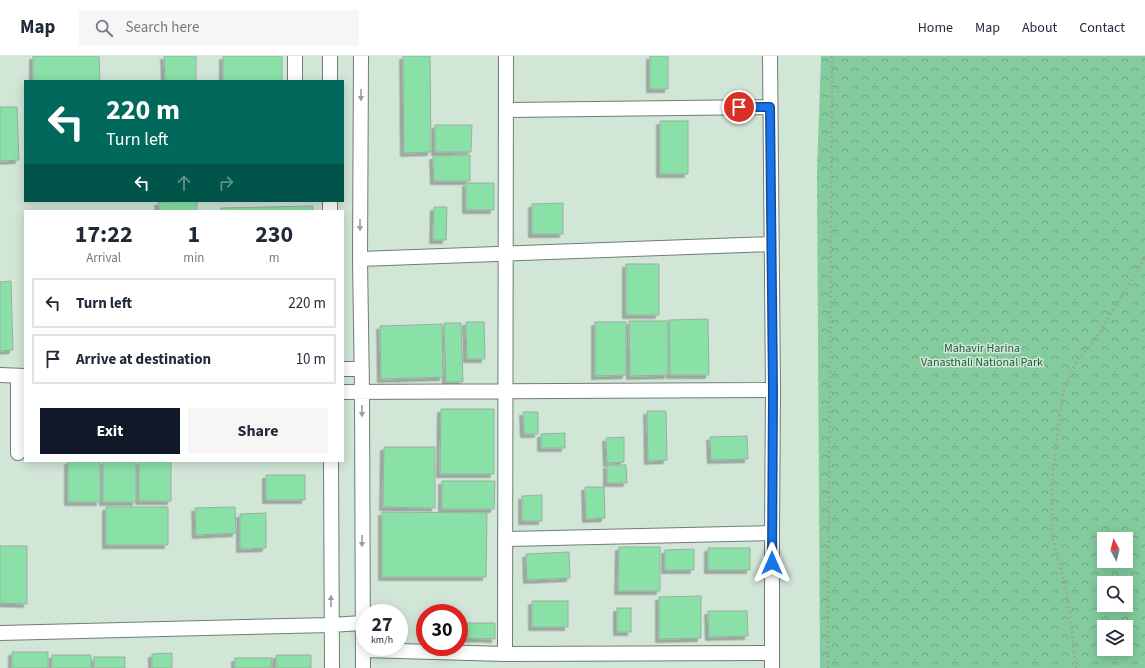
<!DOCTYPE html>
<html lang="en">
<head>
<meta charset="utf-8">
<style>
	body { margin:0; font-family:"Source Sans 3",sans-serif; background:#f6f6f7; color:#1f2937; height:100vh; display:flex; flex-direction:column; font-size:15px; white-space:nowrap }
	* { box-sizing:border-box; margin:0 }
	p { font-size:13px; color:#747a83 }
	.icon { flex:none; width:22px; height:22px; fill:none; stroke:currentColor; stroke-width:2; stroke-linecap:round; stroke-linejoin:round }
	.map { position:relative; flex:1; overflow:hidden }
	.panel { position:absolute; left:24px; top:154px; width:320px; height:252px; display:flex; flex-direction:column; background:#fff; border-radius:0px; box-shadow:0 2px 10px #0003 }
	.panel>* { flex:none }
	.hud { position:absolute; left:24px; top:24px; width:320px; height:122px; border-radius:0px; box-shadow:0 2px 10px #0003; background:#00695c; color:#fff; overflow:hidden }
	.needle { width:26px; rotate:353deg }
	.controls { position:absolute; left:1097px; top:476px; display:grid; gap:8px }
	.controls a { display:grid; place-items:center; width:36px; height:36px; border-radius:0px; background:#fff; box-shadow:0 2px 10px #0003; font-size:20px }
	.speed { position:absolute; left:356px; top:548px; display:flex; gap:8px; font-size:20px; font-weight:700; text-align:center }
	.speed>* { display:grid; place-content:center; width:52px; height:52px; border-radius:50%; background:#fff; box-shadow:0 2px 10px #0003; line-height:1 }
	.speed small { font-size:10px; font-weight:400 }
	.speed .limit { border:6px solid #d22; background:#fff; color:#111 }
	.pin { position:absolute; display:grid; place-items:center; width:34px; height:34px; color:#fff; margin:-17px; border:2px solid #fff; border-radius:50%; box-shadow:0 1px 4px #0007 }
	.me { position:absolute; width:44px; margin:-22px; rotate:0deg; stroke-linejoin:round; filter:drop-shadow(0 0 3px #0008) }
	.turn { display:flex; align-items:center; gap:14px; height:84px; padding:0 16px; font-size:18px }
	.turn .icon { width:52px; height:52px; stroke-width:2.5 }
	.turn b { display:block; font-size:28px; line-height:34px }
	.lanes { display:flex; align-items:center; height:38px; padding:0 16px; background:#0003; justify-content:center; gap:20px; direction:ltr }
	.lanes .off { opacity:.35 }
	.eta { display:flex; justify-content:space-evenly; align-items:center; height:68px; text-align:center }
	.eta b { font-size:24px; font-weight:700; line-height:28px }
	.primary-button { display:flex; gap:8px; margin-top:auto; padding:8px 16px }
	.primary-button a { flex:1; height:46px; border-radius:0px; background:#111827; color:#fff; font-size:16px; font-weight:700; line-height:46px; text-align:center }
	.primary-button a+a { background:#f6f6f7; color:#1f2937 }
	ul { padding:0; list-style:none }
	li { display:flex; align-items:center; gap:12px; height:50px; margin:0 8px 6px; padding:0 8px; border:2px solid #e0e1e3; border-radius:0px }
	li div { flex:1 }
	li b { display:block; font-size:15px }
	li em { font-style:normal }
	header { display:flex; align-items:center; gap:24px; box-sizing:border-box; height:56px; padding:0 20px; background:#fff; border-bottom:1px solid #e0e1e3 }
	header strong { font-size:19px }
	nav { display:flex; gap:22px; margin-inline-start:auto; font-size:14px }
	.search { width:280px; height:36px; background:#f6f6f7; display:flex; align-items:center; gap:10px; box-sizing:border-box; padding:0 14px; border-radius:0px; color:#747a83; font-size:15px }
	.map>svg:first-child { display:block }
</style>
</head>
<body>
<header>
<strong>Map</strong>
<div class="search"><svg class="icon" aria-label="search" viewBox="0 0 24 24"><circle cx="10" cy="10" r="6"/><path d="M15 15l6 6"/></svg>Search here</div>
<nav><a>Home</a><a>Map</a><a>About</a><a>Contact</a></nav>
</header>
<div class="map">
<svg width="1145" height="612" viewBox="0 0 1145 612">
	<defs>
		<pattern id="forest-crowns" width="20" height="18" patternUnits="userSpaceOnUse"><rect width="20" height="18" fill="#84cc9d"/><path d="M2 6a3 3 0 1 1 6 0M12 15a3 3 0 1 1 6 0" fill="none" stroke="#6da781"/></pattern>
		<filter id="shadow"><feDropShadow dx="-3.5" dy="3.5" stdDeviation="0" flood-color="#0004"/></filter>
	</defs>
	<rect width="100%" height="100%" fill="#d2e6d8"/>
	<!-- forest -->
	<path fill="url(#forest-crowns)" fill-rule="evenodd" d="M 821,0 L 1145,0 L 1145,612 L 820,612 L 817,115 ZM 1104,483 L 1126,483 L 1126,505 L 1104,505 ZM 1104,527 L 1126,527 L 1126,549 L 1104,549 ZM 1104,571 L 1126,571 L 1126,593 L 1104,593 Z"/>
	<!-- building -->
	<path fill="#89e1a8" stroke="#9baea1" filter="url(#shadow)" d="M 33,0 L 99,0 L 100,25 L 33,25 Z
		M 164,0 L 196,0 L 196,25 L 165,25 Z
		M 223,0 L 282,0 L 282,25 L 223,25 Z
		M 403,0 L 430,0 L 431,96 L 404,97 Z
		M 650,0 L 668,0 L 668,33 L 650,33 Z
		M 0,51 L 17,51 L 19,104 L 0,105 Z
		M 660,65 L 688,65 L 688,118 L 660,118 Z
		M 435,69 L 472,69 L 471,96 L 435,96 Z
		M 470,99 L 470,125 L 434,125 L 433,100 Z
		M 466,127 L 494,127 L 494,154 L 466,154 Z
		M 197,145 L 197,155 L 159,155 L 158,146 Z
		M 563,147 L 563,178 L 532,178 L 532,148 Z
		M 313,150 L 313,155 L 221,155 L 221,152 Z
		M 434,151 L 447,151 L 446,184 L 433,184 Z
		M 626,208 L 659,208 L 659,259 L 626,259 Z
		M 11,225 L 13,294 L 0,295 L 0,226 Z
		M 708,263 L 709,319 L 670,319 L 669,264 Z
		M 629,265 L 668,265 L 668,319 L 630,320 Z
		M 466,266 L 484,266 L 485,303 L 467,303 Z
		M 595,266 L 626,266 L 626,319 L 595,320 Z
		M 444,267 L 461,267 L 463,326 L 446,326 Z
		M 442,268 L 443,321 L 381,323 L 380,270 Z
		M 441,353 L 494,353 L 494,418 L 440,418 Z
		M 647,355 L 666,355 L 667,404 L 648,405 Z
		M 523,356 L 538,356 L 538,378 L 524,378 Z
		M 565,377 L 565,392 L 541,392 L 541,378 Z
		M 747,380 L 748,403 L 711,404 L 710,381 Z
		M 624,381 L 624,406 L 607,407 L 606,382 Z
		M 384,391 L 435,391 L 435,452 L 383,451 Z
		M 68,405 L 100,405 L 100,446 L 68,446 Z
		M 103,405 L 136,405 L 136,446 L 103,446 Z
		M 139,405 L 171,405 L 171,445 L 139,445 Z
		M 607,409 L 626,409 L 627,427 L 607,427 Z
		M 266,419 L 305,419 L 305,444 L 266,444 Z
		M 442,425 L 495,425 L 494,453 L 442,453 Z
		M 585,431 L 604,431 L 605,462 L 586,463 Z
		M 542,439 L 542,465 L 522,465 L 522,440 Z
		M 106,451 L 168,451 L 168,489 L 106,489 Z
		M 235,451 L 236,477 L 196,479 L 195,452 Z
		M 382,456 L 487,457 L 486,521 L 382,521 Z
		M 266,457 L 266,492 L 240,493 L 240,458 Z
		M 0,490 L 27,490 L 27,548 L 0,547 Z
		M 619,491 L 660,491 L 660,535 L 618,535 Z
		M 708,492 L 750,492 L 750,514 L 708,514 Z
		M 694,493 L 694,514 L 665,514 L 665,494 Z
		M 569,496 L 570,522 L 527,524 L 526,498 Z
		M 701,540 L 701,582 L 659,583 L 659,541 Z
		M 532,545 L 568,545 L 568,571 L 532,571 Z
		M 617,552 L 631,552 L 631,576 L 617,576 Z
		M 708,555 L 747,555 L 748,580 L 709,581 Z
		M 459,567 L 495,567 L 495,583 L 459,582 Z
		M 12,596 L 48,596 L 48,612 L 12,612 Z
		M 172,597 L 172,612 L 152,612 L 152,598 Z
		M 52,599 L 91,599 L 91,612 L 52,612 Z
		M 276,599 L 311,599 L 311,612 L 276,612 Z
		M 94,601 L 125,601 L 125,612 L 94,612 Z
		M 235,602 L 272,602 L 271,612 L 235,612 Z"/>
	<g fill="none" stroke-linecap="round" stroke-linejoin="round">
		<defs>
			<path id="minor" d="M 330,0 L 330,25
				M 361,0 L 360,203 L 362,335 L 363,612
				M 770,0 L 773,334 L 772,477 L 772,612
				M 295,25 L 295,0
				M 506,54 L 770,51
				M 330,145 L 330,155
				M 360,203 L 772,188
				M 343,313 L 362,313
				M 0,319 L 25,320
				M 343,336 L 773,334
				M 18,397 L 18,320
				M 331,405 L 332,612
				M 506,483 L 772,477
				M 0,577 L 331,569 L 362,567
				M 363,594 L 505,598 L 772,597
				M 505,598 L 506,0"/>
		</defs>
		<!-- minor casing -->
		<use href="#minor" stroke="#6d7f72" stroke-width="16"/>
		<!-- path -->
		<path stroke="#98a89d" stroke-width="2.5" stroke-dasharray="2 3" stroke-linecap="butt" d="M 828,612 L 832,0
			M 1076,612 L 1067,537 L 1052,481 L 1052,426 L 1059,364 L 1064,334 L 1076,306 L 1094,285 L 1145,202"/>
		<!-- minor -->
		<use href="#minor" stroke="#fff" stroke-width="14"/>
	</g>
	<!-- one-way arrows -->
	<defs><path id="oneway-solid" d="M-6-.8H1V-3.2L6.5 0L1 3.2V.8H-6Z"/></defs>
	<g fill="#9a9e9c">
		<use href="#oneway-solid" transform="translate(361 39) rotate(90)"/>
		<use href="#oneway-solid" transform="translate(360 169) rotate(90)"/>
		<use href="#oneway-solid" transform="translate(362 355) rotate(90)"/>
		<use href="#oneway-solid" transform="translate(362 485) rotate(90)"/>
		<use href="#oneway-solid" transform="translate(331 545) rotate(-90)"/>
	</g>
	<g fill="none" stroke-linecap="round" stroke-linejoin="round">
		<defs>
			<path id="route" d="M 739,51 L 770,51 L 773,334 L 772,507"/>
		</defs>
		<!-- route casing -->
		<use href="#route" stroke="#114b97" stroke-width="10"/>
		<!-- route -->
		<use href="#route" stroke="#1a73e8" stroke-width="7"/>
	</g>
	<g text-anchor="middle" stroke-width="3" stroke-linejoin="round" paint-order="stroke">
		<!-- park labels -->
		<g font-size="12" fill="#205f3b" stroke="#d2e6d8">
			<text x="982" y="296">Mahavir Harina<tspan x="982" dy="14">Vanasthali National Park</tspan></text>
		</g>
	</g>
</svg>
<div class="controls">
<a><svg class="needle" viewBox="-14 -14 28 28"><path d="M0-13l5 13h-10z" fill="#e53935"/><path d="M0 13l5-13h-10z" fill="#747a83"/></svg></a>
<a><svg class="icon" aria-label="search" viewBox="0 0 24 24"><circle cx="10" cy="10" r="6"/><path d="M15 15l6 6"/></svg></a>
<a><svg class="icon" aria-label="layers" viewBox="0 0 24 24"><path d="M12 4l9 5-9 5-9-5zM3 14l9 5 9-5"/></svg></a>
</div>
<div class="speed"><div>27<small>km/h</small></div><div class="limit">30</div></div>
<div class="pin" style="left:739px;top:51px;background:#d93025"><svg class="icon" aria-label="arrive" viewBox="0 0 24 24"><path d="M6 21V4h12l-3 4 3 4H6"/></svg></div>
<svg class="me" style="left:772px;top:507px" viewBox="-20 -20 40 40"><path d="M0-17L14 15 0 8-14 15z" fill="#1a73e8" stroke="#fff" stroke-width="4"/></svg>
<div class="hud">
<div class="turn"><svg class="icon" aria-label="left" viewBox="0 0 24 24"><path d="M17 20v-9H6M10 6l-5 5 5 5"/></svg><div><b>220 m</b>Turn left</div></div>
<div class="lanes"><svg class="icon" aria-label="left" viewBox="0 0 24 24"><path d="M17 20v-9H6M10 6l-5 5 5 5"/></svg><svg class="icon off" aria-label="ahead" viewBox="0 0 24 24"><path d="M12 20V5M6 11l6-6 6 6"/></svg><svg class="icon off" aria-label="right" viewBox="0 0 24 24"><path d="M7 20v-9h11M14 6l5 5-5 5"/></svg></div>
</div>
<section class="panel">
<div class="eta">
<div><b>17:22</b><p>Arrival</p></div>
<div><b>1</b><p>min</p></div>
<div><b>230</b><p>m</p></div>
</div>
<ul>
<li><svg class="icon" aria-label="left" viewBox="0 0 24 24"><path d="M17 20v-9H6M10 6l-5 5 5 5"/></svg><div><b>Turn left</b></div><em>220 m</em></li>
<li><svg class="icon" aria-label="arrive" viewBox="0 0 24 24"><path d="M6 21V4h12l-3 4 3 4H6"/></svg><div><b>Arrive at destination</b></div><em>10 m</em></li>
</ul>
<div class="primary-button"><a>Exit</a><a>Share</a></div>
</section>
</div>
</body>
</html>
